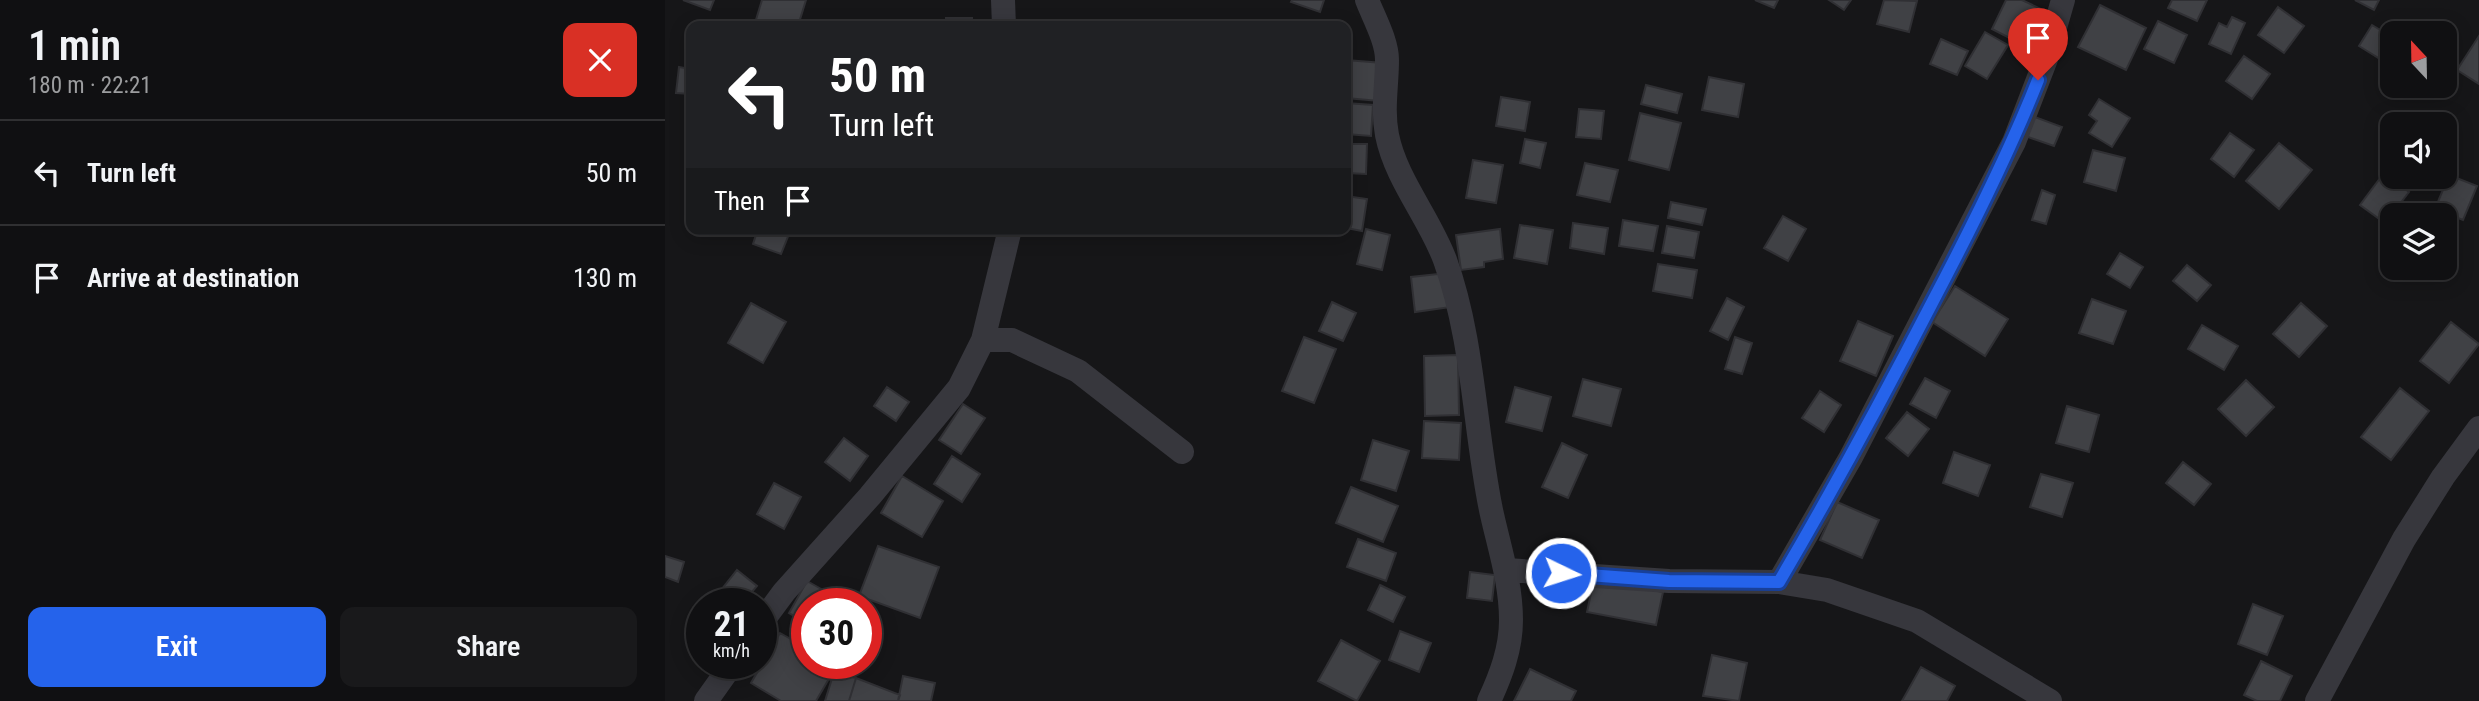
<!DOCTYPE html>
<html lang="en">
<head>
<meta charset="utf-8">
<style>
	body { margin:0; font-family:"Roboto Condensed",sans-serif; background:#19191b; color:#f1f3f6; height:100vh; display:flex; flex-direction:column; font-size:26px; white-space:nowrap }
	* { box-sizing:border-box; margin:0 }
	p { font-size:23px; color:#9c9d9f }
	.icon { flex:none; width:38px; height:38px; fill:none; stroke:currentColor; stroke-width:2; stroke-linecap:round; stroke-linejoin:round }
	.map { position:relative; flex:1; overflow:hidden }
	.drawer { display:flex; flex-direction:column; background:#101012; width:665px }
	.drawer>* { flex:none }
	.banner { position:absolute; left:21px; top:21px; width:665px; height:214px; border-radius:14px; box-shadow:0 4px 18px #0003,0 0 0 2px #303032; background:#202124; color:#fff; overflow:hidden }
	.needle { width:46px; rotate:338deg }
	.controls { position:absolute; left:1715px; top:21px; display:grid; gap:14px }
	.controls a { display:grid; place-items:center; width:77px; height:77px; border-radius:14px; background:#101012; box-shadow:0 4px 18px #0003,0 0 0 2px #303032; font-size:35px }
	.speed { position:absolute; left:21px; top:588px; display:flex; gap:14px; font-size:35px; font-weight:700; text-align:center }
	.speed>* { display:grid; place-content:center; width:91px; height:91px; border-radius:50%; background:#101012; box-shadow:0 4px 18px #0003,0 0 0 2px #303032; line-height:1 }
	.speed small { font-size:18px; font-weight:400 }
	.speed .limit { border:10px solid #d22; background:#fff; color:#111 }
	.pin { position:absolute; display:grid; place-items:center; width:60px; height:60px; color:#fff; margin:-72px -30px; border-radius:50% 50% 50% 0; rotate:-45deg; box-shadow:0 0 7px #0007 }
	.pin .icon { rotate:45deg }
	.me { position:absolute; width:77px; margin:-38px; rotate:94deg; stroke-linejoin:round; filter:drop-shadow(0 0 5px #0008) }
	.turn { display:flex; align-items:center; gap:24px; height:147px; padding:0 28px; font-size:32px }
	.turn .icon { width:91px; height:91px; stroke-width:2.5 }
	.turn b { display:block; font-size:49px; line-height:60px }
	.then { display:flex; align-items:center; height:66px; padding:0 28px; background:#0003; gap:14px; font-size:26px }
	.round { display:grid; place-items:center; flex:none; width:74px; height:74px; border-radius:14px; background:#19191b }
	.overview { display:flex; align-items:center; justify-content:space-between; height:119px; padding:0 28px }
	h1 { font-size:42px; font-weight:600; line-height:52px }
	.button { display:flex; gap:14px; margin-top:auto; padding:14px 28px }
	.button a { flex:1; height:80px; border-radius:14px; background:#2563eb; color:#fff; font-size:28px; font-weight:600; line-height:80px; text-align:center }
	.button a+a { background:#19191b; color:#f1f3f6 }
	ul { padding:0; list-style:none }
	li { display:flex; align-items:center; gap:21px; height:105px; padding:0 28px; border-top:2px solid #303032 }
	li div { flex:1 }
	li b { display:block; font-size:26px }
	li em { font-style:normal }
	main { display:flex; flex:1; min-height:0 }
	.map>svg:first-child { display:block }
</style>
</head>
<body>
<main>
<section class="drawer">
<div class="overview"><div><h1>1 min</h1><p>180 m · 22:21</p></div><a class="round" style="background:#d93025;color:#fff"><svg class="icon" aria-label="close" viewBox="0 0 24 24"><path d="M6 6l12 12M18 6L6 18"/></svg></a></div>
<ul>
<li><svg class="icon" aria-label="left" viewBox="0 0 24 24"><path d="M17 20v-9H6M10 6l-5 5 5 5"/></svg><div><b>Turn left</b></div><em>50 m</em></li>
<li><svg class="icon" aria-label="arrive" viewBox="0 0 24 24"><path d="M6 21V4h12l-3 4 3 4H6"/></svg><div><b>Arrive at destination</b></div><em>130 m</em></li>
</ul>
<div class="button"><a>Exit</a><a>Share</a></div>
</section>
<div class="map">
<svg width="1814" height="701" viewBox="0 0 1814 701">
	<rect width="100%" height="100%" fill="#161618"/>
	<!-- building -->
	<path fill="#404145" stroke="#303034" stroke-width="2" d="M 18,0 L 49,0 L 45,10 Z
		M 97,0 L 141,0 L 133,26 L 103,26 L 90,23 Z
		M 627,0 L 659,0 L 655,12 L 626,2 Z
		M 1090,0 L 1113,0 L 1109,8 Z
		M 1164,0 L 1186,0 L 1179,10 Z
		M 1219,0 L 1252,1 L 1244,32 L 1212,24 Z
		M 1341,0 L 1357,0 L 1378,10 L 1360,46 L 1327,29 Z
		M 1507,0 L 1542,0 L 1532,21 L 1503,8 Z
		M 1690,0 L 1714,0 L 1709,10 Z
		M 1435,5 L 1481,28 L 1461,70 L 1413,47 Z
		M 1613,7 L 1639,26 L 1619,53 L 1593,35 Z
		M 1567,17 L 1580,23 L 1566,54 L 1544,44 L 1554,23 L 1562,27 Z
		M 281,18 L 307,18 L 307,26 L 281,26 Z
		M 1493,21 L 1522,35 L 1509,63 L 1479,49 Z
		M 1707,25 L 1727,37 L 1727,50 L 1720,62 L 1694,46 Z
		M 1320,32 L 1343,45 L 1322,79 L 1300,66 Z
		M 1814,36 L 1814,84 L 1792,70 Z
		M 1276,39 L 1303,51 L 1292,75 L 1265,64 Z
		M 1579,56 L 1605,74 L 1587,99 L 1561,81 Z
		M 681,60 L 718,63 L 714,101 L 681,98 Z
		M 14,67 L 26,69 L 26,94 L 11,93 Z
		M 1044,77 L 1079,84 L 1073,117 L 1037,110 Z
		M 981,85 L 1017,94 L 1012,113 L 976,104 Z
		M 836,97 L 865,102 L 860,131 L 831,126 Z
		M 1434,99 L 1465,118 L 1447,147 L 1424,133 L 1432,121 L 1424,115 Z
		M 26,103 L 26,142 L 24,142 Z
		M 681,103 L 708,105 L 706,136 L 681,134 Z
		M 914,109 L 939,111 L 936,139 L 911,137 Z
		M 975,113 L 1016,123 L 1004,170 L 964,160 Z
		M 1746,115 L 1766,124 L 1741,124 Z
		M 1367,116 L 1397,127 L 1389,146 L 1360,136 Z
		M 1565,133 L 1589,150 L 1569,177 L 1546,159 Z
		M 860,139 L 881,143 L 875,168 L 855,163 Z
		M 1614,143 L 1647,170 L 1614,209 L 1581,181 Z
		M 681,144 L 702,144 L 701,174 L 681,173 Z
		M 1428,150 L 1460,158 L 1451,191 L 1419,182 Z
		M 808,160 L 838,165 L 831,203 L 801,198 Z
		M 920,163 L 953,170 L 945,202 L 912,195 Z
		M 1719,173 L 1744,192 L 1720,223 L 1695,205 Z
		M 1784,175 L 1812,186 L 1798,220 L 1770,209 Z
		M 1377,190 L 1390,195 L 1381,224 L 1367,220 Z
		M 681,196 L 702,199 L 697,231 L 681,228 Z
		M 1006,202 L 1041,209 L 1037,225 L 1003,218 Z
		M 1118,216 L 1141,229 L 1123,261 L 1099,248 Z
		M 958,220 L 993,226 L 988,251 L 954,246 Z
		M 908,223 L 943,228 L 939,254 L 905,248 Z
		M 855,225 L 888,230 L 882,264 L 849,258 Z
		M 1002,226 L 1034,232 L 1029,258 L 997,253 Z
		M 93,229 L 126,229 L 116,254 L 88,244 Z
		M 701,229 L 725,235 L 717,270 L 692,264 Z
		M 835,229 L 838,259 L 819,262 L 819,267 L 796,270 L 791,235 Z
		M 1455,253 L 1478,267 L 1465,288 L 1442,274 Z
		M 993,264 L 1032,270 L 1027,298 L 988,291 Z
		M 1522,265 L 1546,285 L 1532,301 L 1508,281 Z
		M 782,273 L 786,307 L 750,312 L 746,277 Z
		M 1290,286 L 1343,319 L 1320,356 L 1267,322 Z
		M 1062,298 L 1079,307 L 1063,340 L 1045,331 Z
		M 1427,299 L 1461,311 L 1448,344 L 1414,333 Z
		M 667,302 L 691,313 L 678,341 L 654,331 Z
		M 86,303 L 121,322 L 98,363 L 63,343 Z
		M 1636,303 L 1662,326 L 1634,357 L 1608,334 Z
		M 1193,321 L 1228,336 L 1211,376 L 1175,361 Z
		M 1786,322 L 1814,344 L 1784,383 L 1755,361 Z
		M 1537,325 L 1573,346 L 1559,370 L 1523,349 Z
		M 639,337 L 671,349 L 649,403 L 617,391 Z
		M 1070,337 L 1087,343 L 1077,374 L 1060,369 Z
		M 793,355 L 794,415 L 760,416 L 759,356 Z
		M 1260,378 L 1285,391 L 1271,418 L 1245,404 Z
		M 918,379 L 956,389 L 946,426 L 908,416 Z
		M 1581,380 L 1609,407 L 1581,436 L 1553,409 Z
		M 222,387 L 244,402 L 231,421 L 209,406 Z
		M 850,387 L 886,397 L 877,431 L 841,422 Z
		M 1735,388 L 1764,411 L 1726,460 L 1696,437 Z
		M 1155,391 L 1176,405 L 1159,432 L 1137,418 Z
		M 298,404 L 320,418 L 296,454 L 274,440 Z
		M 1402,406 L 1434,415 L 1424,452 L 1391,443 Z
		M 1242,412 L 1264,429 L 1243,456 L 1221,438 Z
		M 759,421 L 796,423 L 794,460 L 757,458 Z
		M 179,438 L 203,456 L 185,481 L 160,462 Z
		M 708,440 L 744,451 L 731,491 L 696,480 Z
		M 897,443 L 922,455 L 903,498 L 877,487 Z
		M 1289,452 L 1325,465 L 1313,496 L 1278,483 Z
		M 287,456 L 315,474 L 297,502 L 269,484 Z
		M 1518,462 L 1546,484 L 1529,505 L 1501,483 Z
		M 1376,474 L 1408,483 L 1397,517 L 1365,507 Z
		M 237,476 L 278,501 L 257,537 L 216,513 Z
		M 109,483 L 136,497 L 119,529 L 92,514 Z
		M 686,487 L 733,506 L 718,542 L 671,523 Z
		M 1172,502 L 1214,520 L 1197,558 L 1155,540 Z
		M 693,539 L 731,553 L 721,581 L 682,567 Z
		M 213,546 L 274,567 L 255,618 L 194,596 Z
		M 0,556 L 19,562 L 13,582 L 0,577 Z
		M 72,570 L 92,586 L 77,604 L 45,604 Z
		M 805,572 L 830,575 L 827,601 L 802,598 Z
		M 929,579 L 998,592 L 991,625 L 922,612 Z
		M 142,581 L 174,599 L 171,604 L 142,604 L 142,623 L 124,613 Z
		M 715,585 L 740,597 L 728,622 L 703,610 Z
		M 1588,604 L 1618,616 L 1602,655 L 1573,644 Z
		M 735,631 L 766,643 L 754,672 L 724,660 Z
		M 115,633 L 142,648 L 142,663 L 172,665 L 151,701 L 116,701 L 86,683 Z
		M 676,640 L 715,661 L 692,701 L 653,681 Z
		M 1047,655 L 1082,663 L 1074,701 L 1038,696 Z
		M 1596,661 L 1627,676 L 1615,701 L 1592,701 L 1579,695 Z
		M 1256,667 L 1290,686 L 1282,701 L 1237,701 Z
		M 865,669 L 911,691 L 906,701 L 849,701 Z
		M 169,672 L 191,678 L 184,701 L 160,701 Z
		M 238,676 L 270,683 L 266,701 L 233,701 Z
		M 191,678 L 235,695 L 233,701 L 184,701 Z"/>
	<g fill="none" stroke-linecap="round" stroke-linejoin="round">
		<!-- street -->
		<path stroke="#37373d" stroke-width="24" d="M 338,0 L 339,26
			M 702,0 C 709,18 722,41 722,60 C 722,86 717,109 722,135 C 731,180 764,217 780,260 C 809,341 809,427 826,510 C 834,547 846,582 846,620 C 846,649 836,675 824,701
			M 318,340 L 347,340 L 413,371 L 517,452
			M 842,570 L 1004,581 L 1114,582 L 1162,590 L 1252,621 L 1385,701
			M 1114,582 L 1186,457 L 1349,142 L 1381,59 L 1398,0
			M 96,623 L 119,592 L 205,496 L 294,388 L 318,340 L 345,229
			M 41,701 L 68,663
			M 1652,701 L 1739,539 L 1778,477 L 1814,428"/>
	</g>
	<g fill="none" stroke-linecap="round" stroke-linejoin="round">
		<defs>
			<path id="route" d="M 896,573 L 1004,581 L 1114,582 C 1168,490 1219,396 1268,301 C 1306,229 1343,156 1373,80"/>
		</defs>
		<!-- route casing -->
		<use href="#route" stroke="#184099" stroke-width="18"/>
		<!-- route -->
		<use href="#route" stroke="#2563eb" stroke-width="12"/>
	</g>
</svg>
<div class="controls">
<a><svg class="needle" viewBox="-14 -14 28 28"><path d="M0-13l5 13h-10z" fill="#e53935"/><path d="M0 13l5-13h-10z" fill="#9c9d9f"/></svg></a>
<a><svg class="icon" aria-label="sound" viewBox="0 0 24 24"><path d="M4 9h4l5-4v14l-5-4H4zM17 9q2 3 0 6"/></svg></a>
<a><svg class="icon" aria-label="layers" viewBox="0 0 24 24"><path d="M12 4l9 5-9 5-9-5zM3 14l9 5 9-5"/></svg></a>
</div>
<div class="speed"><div>21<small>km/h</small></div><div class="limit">30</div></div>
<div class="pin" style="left:1373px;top:80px;background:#d93025"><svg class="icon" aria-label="arrive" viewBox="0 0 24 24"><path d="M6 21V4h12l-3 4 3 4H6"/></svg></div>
<svg class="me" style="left:896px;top:573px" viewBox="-20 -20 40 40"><circle r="17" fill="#2563eb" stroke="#fff" stroke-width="3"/><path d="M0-11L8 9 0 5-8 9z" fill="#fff"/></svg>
<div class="banner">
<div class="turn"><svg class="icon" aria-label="left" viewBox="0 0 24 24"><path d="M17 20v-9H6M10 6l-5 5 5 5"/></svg><div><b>50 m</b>Turn left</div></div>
<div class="then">Then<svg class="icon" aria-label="arrive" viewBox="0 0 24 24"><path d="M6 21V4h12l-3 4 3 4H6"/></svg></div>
</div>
</div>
</main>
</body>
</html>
